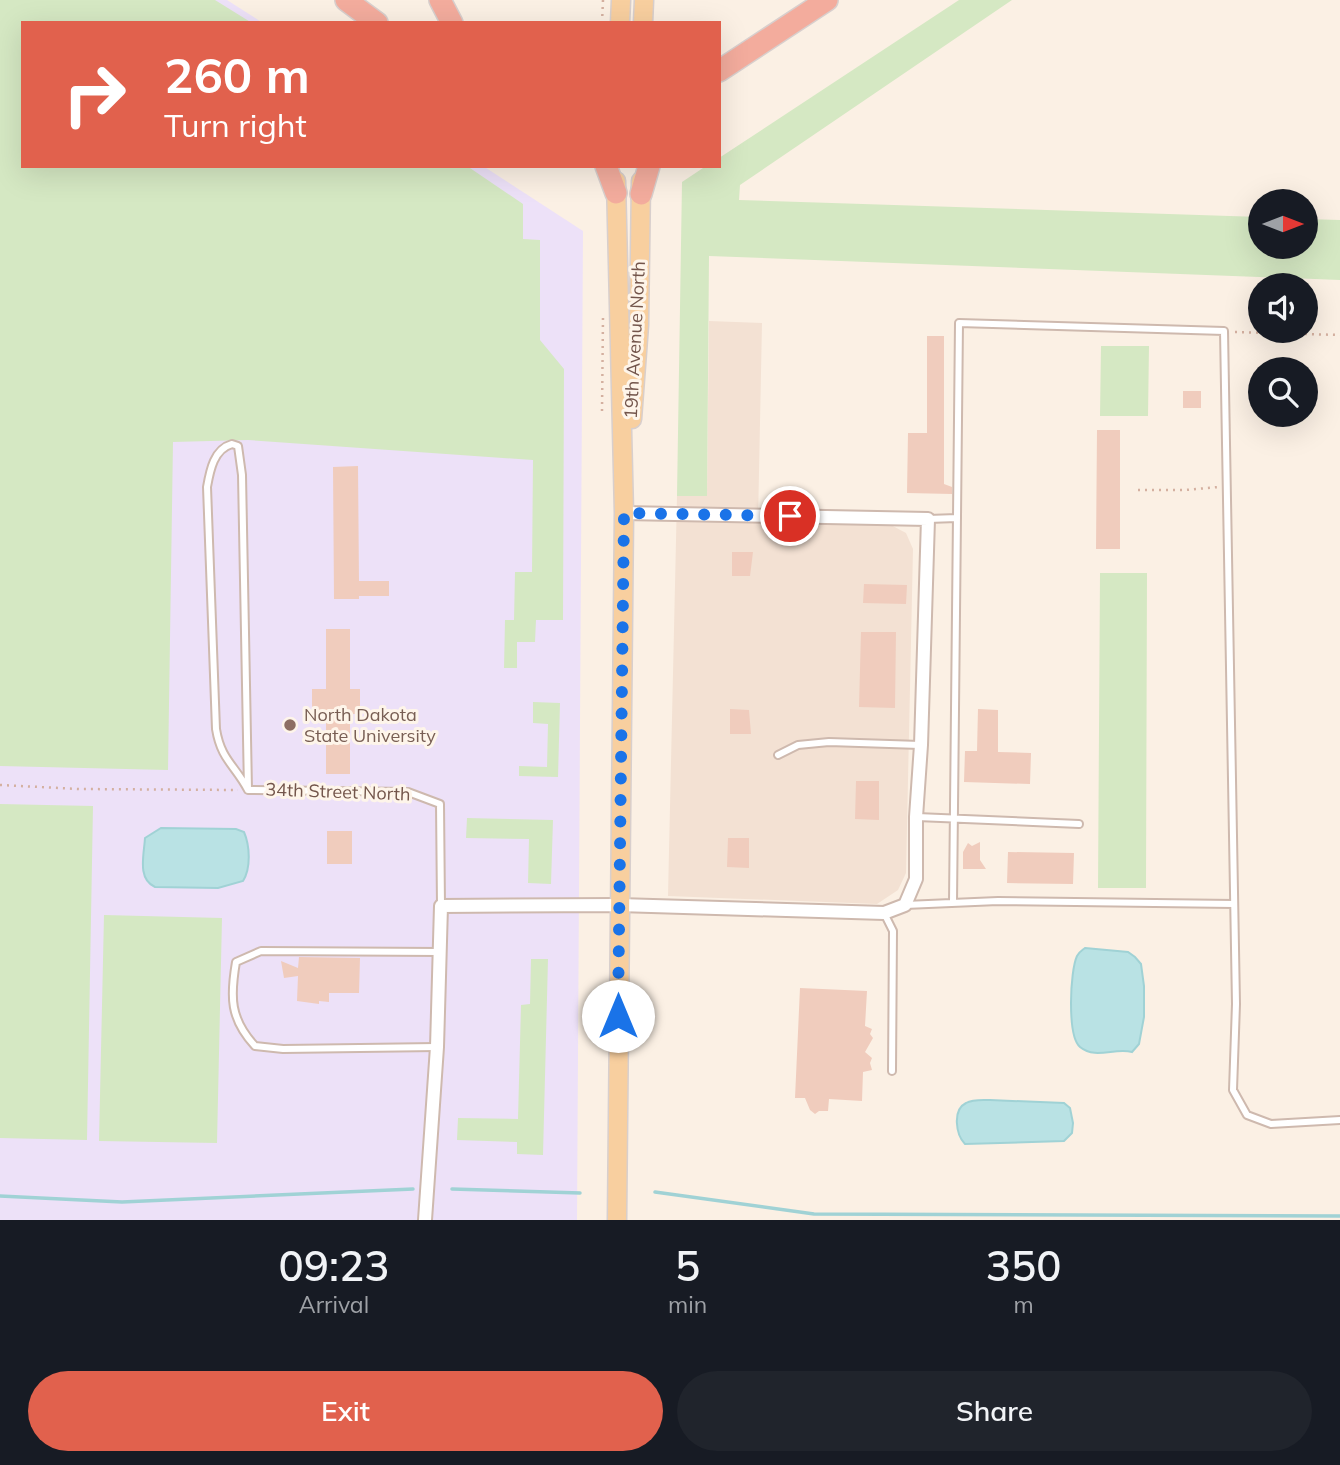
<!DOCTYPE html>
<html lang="en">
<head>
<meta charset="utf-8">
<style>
	body { margin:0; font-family:Mulish,sans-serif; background:#20242c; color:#f1f3f6; height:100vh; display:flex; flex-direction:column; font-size:26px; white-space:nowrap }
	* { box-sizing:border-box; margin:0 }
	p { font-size:23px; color:#9ea1a6 }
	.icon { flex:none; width:38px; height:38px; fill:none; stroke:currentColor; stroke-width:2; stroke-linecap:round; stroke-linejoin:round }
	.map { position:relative; height:1220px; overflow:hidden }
	.details { display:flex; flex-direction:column; background:#171b24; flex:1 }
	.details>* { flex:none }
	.guide { position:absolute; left:21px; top:21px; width:700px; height:147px; border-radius:0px; box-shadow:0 7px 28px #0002; background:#e1614d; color:#fff; overflow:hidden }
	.needle { width:46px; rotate:90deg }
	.buttons { position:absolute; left:1248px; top:189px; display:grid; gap:14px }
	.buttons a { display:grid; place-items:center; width:70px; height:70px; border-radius:50%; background:#171b24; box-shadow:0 7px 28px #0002; font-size:35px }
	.pin { position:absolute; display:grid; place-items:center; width:60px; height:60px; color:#fff; margin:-30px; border:4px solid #fff; border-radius:50%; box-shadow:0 2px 7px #0007 }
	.me { position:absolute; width:77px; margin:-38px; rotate:0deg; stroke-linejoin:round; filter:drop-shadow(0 0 5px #0008) }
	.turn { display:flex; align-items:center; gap:24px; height:147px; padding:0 28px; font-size:32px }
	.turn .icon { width:91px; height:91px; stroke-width:2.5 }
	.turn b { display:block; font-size:49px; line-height:60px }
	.eta { display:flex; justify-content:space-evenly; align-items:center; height:119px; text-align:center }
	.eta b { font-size:42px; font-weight:600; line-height:49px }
	.cta { display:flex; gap:14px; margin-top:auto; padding:14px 28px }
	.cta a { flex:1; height:80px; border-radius:42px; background:#e1614d; color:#fff; font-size:28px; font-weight:600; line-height:80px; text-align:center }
	.cta a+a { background:#20242c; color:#f1f3f6 }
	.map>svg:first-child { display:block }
</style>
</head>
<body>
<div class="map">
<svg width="1340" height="1220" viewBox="0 0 1340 1220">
	<rect width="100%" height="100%" fill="#fbf0e4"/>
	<!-- residential -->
	<path fill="#f3e1d3" d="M 709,321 L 762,323 L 758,522 L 889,524 L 906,533 L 913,549 L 906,873 L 898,890 L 877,904 L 668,896 L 677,496 L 707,496 Z"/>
	<!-- education -->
	<path fill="#ede1f8" d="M 0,0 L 227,0 L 263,23 L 23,23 L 23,166 L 483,166 L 583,231 L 577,1220 L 0,1220 Z"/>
	<!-- green -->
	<path fill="#d5e8c3" d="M 0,0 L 215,0 L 252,23 L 23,23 L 23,166 L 467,166 L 523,204 L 523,239 L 540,240 L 540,340 L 564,369 L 563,620 L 536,620 L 535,642 L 517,642 L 517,668 L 504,668 L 505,620 L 514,620 L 515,572 L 532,572 L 533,460 L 248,440 L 173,442 L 168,770 L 0,766 Z
		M 959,0 L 1012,0 L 740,185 L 739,200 L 1260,217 L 1260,247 L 1306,247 L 1306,219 L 1340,220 L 1340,280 L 709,256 L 707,496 L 677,496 L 682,182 L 706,166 L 719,166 L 719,158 Z
		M 1101,346 L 1149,346 L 1148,416 L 1100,416 Z
		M 1100,573 L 1147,573 L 1146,888 L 1098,888 Z
		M 533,702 L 560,703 L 558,777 L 519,776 L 519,766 L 547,767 L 548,724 L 533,723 Z
		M 0,804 L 93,806 L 87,1140 L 0,1138 Z
		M 467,818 L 553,820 L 551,884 L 528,883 L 529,839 L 466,838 Z
		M 104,915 L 222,918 L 217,1143 L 99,1141 Z
		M 531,959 L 548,959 L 543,1155 L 517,1154 L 517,1142 L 457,1140 L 458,1118 L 518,1119 L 521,1005 L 530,1004 Z"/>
	<!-- water -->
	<path fill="#b9e2e4" stroke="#a0d2d5" stroke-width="2" d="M 161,828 L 236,829 L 244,832 C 250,846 251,868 243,881 L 218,888 L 155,887 C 137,879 144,855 145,838 Z
		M 1085,948 L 1128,952 L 1135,957 L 1141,964 L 1144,986 L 1144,1017 L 1139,1044 L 1132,1052 C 1115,1047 1096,1060 1080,1047 C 1067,1036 1070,971 1077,956 C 1080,951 1081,951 1085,948 Z
		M 990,1100 L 1064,1103 L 1070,1108 L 1073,1123 L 1072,1133 L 1064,1141 L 965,1144 C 956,1135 952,1110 966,1103 C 973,1099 982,1100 990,1100 Z"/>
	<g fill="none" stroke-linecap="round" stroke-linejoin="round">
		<!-- stream -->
		<path stroke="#a0d2d5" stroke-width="3.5" d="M 452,1189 L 580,1193
			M 655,1192 L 814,1214 L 1340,1216
			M 0,1196 L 122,1202 L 413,1189"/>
	</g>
	<!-- building -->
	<path fill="#f0ccbd" d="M 927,336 L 944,336 L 944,484 L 952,487 L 952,494 L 907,493 L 908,433 L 927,433 Z
		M 1183,391 L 1201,391 L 1201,408 L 1183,408 Z
		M 1097,430 L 1120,430 L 1120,549 L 1096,549 Z
		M 358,466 L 359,581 L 389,581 L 389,596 L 359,596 L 359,599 L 334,599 L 333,467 Z
		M 732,552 L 753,552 L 750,576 L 732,576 Z
		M 864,584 L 907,585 L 906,604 L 863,603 Z
		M 326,629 L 350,629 L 350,689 L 360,689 L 360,714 L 350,714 L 350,774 L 326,774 L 326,714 L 312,715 L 312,689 L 326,689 Z
		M 861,632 L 896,632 L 895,708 L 859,707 Z
		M 730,709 L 749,710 L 751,734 L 730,734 Z
		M 978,709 L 998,710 L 998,752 L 1031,753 L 1030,784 L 964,782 L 965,751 L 977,751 Z
		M 856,781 L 879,781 L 879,820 L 855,819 Z
		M 327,831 L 352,831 L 352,864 L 327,864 Z
		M 728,838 L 749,838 L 749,868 L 727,867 Z
		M 980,842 L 980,860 L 986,869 L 963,869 L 963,852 L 968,843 L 972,846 Z
		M 1008,852 L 1074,853 L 1073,884 L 1007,883 Z
		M 299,957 L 360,958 L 359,993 L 329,993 L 329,1002 L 319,1001 L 319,1004 L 297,1001 L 298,976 L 284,978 L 281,961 L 298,968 Z
		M 800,988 L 867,991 L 865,1026 L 872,1029 L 870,1034 L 873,1038 L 865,1052 L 872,1058 L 870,1063 L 872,1070 L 863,1072 L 862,1101 L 829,1099 L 828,1111 L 819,1111 L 815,1114 L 810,1110 L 805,1098 L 795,1098 Z"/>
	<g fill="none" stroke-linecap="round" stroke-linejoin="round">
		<defs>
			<path id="service" d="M 232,444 L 238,446 L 242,475 L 248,790 C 235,765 221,760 216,729 L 207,487 C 210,470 214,449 232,444 Z
				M 928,519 L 957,518
				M 778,755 L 798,745 L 829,742 L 920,745
				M 248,790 L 408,792 L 440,804 L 441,906
				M 917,817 L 1079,824
				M 953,903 L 959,323 L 1224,331 L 1236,1004 L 1233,1090 L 1247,1115 L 1271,1124 L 1340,1120
				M 905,905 L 998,901 L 1234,904
				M 884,913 L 893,931 L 892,1071
				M 437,1047 L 283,1049 L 255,1046 C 230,1019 230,997 236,962 L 261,951 L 441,952"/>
			<path id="minor" d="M 425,1220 L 437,1047 L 441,906 L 619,905 L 884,913 L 905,905 L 916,879 L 916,817 L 921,745 L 928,519 L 624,513"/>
			<path id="primary" d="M 620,23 L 621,0
				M 643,23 L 644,0
				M 616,181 L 624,513 L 617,1220
				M 632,419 L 639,325 L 641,181"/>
			<path id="motorway" d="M 346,0 L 377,23
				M 440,0 L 452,23
				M 719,71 L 827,0
				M 606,166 L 616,193
				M 641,194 L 649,166"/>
		</defs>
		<!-- service casing -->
		<use href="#service" stroke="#ceb9ae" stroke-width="10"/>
		<!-- minor casing -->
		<use href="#minor" stroke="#ceb9ae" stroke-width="16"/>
		<!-- primary casing -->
		<use href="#primary" stroke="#d8cfcd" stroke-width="21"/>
		<!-- motorway casing -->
		<use href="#motorway" stroke="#d8cfcd" stroke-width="24"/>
		<!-- path -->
		<path stroke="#d4b0a0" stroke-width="2.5" stroke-dasharray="2 5" stroke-linecap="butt" d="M 602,23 L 603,0
			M 1235,332 L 1340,335
			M 602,411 L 603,317
			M 1138,490 L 1185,490 L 1219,487
			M 0,785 L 79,789 L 238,790"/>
		<!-- service -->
		<use href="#service" stroke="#fff" stroke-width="6"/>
		<!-- minor -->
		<use href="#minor" stroke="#fff" stroke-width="12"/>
		<!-- primary -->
		<use href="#primary" stroke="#f8cf9f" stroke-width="18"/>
		<!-- motorway -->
		<use href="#motorway" stroke="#f3ac9d" stroke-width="21"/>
	</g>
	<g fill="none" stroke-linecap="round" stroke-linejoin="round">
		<!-- route -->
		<path stroke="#1a73e8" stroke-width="12" stroke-dasharray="0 21.6" d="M 618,1016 L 624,513 L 790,516"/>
	</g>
	<!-- markers -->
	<circle fill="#8d6e63" stroke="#fef5ea" stroke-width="2.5" cx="290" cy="725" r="7"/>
	<g text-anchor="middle" stroke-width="6" stroke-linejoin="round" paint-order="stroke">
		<!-- street labels -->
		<g font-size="18" fill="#73554b" stroke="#fef5ea">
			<text transform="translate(635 340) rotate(-87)" y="6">19th Avenue North</text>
			<text transform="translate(338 792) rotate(2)" y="6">34th Street North</text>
		</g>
		<!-- education labels -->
		<g font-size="18" fill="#785e54" stroke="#fef5ea" text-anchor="start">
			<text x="304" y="721">North Dakota<tspan x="304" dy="21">State University</tspan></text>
		</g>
	</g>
</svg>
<div class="buttons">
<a><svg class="needle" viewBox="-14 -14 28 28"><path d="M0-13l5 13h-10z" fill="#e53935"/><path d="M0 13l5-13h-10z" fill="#9ea1a6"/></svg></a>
<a><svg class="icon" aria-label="sound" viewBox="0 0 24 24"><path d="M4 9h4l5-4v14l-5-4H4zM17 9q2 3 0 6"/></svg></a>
<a><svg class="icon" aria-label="search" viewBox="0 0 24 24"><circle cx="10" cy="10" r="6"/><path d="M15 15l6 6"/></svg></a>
</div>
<div class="pin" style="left:790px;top:516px;background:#d93025"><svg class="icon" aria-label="arrive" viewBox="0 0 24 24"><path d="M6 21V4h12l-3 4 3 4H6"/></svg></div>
<svg class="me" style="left:618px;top:1016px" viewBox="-20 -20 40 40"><circle r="19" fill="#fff"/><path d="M0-13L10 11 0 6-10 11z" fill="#1a73e8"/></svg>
<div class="guide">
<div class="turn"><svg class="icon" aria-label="right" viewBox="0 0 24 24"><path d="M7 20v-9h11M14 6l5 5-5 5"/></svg><div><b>260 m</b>Turn right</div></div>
</div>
</div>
<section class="details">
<div class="eta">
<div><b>09:23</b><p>Arrival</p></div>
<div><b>5</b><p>min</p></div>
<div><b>350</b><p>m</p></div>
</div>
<div class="cta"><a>Exit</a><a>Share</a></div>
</section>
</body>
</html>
